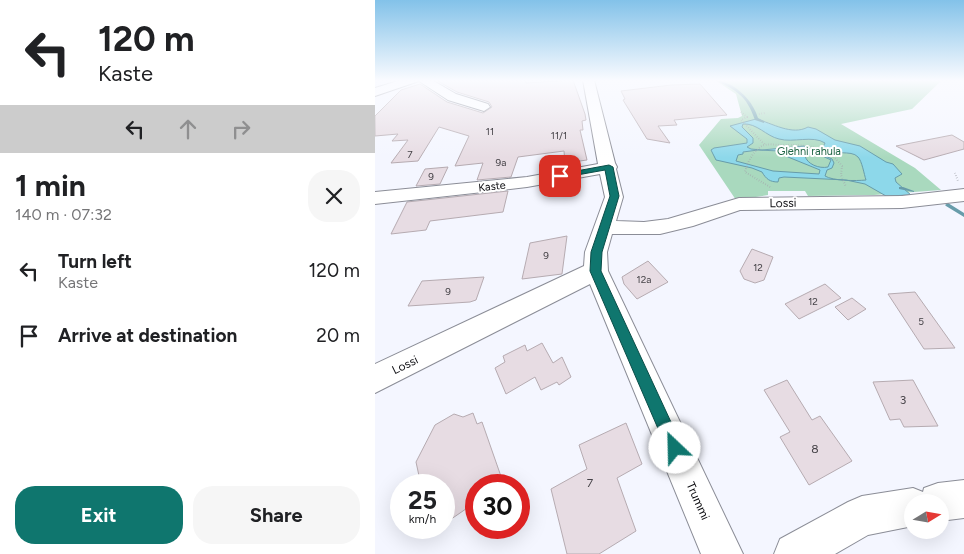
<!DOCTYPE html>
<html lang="en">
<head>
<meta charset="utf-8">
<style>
	body { margin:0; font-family:Figtree,sans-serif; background:#f6f6f6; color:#202124; height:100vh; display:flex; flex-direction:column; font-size:19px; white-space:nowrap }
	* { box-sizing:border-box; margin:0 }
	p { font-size:16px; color:#757577 }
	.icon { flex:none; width:28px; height:28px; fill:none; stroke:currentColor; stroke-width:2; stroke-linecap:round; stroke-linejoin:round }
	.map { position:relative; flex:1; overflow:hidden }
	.details { display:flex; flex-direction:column; background:#fff; width:375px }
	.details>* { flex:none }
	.banner { background:#fff; color:#202124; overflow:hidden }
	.needle { width:32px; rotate:79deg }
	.buttons { position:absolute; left:529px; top:494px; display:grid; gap:10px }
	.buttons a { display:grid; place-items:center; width:45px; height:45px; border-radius:50%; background:#fff; box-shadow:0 5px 20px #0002; font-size:25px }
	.speed { position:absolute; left:15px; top:474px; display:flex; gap:10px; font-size:25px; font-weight:700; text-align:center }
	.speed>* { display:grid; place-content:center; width:65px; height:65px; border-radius:50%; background:#fff; box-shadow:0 5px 20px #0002; line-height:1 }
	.speed small { font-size:12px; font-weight:400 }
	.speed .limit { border:8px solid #d22; background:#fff; color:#111 }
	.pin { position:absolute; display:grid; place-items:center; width:42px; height:42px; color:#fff; margin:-21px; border-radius:10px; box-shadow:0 2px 8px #0006 }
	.me { position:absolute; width:55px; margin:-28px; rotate:336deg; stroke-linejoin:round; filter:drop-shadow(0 0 4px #0008) }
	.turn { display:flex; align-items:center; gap:18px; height:105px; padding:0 15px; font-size:22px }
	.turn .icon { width:65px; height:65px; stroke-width:2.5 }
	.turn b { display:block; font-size:35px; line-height:42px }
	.lanes { display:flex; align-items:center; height:48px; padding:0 15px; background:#0003; justify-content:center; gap:25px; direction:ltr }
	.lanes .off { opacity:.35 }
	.round { display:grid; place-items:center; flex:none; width:52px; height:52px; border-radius:20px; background:#f6f6f6 }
	.head { display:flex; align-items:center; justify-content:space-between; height:85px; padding:0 15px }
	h1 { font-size:30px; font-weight:700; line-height:38px }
	.button { display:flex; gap:10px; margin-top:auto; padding:10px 15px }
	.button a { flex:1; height:58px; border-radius:20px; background:#0f766e; color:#fff; font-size:20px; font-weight:700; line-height:58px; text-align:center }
	.button a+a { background:#f6f6f6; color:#202124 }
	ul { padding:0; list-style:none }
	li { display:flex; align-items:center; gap:15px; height:65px; padding:0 15px }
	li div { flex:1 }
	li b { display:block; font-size:19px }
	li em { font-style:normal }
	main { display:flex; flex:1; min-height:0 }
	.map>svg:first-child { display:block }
</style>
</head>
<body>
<main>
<section class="details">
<div class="banner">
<div class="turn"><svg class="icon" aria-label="left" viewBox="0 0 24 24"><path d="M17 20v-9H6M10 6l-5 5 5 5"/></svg><div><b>120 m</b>Kaste</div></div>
<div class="lanes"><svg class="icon" aria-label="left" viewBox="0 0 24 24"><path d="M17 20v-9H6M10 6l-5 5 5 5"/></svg><svg class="icon off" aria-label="ahead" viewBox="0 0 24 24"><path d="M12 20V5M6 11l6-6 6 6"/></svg><svg class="icon off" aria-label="right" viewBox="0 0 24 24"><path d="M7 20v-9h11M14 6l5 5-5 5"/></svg></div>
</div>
<div class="head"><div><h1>1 min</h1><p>140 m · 07:32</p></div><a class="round"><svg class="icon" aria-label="close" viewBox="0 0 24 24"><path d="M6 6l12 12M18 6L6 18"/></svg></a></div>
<ul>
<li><svg class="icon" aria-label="left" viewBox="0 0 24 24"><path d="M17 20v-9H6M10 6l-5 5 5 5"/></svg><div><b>Turn left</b><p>Kaste</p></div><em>120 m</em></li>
<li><svg class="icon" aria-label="arrive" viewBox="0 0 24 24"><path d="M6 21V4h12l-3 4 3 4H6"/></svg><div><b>Arrive at destination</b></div><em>20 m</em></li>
</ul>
<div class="button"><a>Exit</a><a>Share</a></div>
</section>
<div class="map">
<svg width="589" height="554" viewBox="0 0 589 554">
	<rect width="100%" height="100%" fill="#f4f6ff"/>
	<!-- green -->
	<path fill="#a9d9be" d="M 340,80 L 566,81 L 537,109 L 466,124 L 540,168 L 566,190 L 499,195 L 433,196 L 430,191 L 393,191 L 393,195 L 361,200 L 324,145 L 346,119 L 363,118 L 367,116 L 361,94 Z"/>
	<!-- water -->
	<path fill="#8dd8ea" stroke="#679caa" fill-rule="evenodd" d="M 381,119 C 397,123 417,136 433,127 L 441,129 L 460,140 L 485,146 L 511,162 L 518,164 L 527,174 L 520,178 L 521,182 L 536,195 L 511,196 L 490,184 L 471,180 L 409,177 L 404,178 L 403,182 C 395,182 391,179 387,172 L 377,168 L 341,160 L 336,150 L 339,148 L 372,143 L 372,139 L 355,126 ZM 368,124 C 382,123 391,136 404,139 C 418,143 438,135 450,143 L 448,147 C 458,157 476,149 483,157 C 487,161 489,174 491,180 C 481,181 458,181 450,176 L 452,170 L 457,168 L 459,163 L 457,159 L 429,146 L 387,150 L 376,149 L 372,147 L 378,143 L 378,138 L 367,127 ZM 383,150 L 404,151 L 413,157 L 445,170 L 444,174 L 398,171 L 361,161 L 363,155 L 368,154 L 368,152 ZM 439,152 L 456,160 L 453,167 C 444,169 432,164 430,156 Z"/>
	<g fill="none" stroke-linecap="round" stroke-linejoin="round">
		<!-- stream -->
		<path fill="#679caa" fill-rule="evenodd" d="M 341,80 C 346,80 351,83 356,85 C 369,93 378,103 383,118 L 389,121 L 389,123 L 380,120 C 371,95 363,92 341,80 Z
			M 524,187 L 528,187 L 539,191 L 539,192 L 524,189 Z
			M 573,203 L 589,213 L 589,217 L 571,206 L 570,205 Z"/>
	</g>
	<!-- building -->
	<path fill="#e7dce3" stroke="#b6abb1" d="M 61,80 L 150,80 L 151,83 L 198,80 L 210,114 L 211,120 L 207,121 L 208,130 L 205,130 L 212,160 L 190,163 L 189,151 L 143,157 L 136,177 L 102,180 L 108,163 L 80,166 L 94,136 L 64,127 L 43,161 L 16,163 L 33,140 L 17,141 L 23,134 L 0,136 L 0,116 L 26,90 L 45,84 L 72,102 L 108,113 L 117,107 L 114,102 L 82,92 Z
		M 325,84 L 352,115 L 299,120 L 302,125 L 283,126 L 295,143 L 272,139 L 248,100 L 250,99 L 246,91 L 296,85 Z
		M 577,135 L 589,142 L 589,149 L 549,160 L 521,146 Z
		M 73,167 L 65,184 L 41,186 L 50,169 Z
		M 133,191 L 128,212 L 55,221 L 51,230 L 16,234 L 32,202 Z
		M 192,236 L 187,274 L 147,279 L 155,243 Z
		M 377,249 L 398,257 L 389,280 L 380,283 L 369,279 L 365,271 Z
		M 273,261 L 293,282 L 262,299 L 249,284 L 247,277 Z
		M 109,277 L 101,300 L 95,302 L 33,306 L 47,281 Z
		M 450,284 L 466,298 L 424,319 L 410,304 Z
		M 540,292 L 580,348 L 549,349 L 513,294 Z
		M 477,298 L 491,309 L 473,320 L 460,307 Z
		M 167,343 L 178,363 L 187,357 L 196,377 L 184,385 L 182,382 L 166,390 L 160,377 L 131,394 L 120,368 L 130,362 L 128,356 L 150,345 L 152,351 Z
		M 412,380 L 437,420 L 445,416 L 477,461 L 434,485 L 405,437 L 415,432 L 389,390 Z
		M 538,380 L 563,426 L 529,427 L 525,419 L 515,420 L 498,382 Z
		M 98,413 L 102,424 L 107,422 L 129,485 L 101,485 L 101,502 L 69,524 L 69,485 L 46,485 L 41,462 L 60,425 L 79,414 L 88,417 Z
		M 251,423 L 267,464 L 242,478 L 261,531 L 224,554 L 192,554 L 176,489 L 212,469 L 204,445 Z"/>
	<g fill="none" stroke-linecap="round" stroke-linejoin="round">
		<defs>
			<path id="minor" d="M 26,80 L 57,80 L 81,94 L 113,104 L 115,107 L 109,111 L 73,100 L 44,81 L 0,96 L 0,88 Z
				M 208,80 L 219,80 L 240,163 L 242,167 L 241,169 L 248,197 L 241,221 L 269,222 L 293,219 L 364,198 L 527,196 L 589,189 L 589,201 L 527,208 L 365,210 L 318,226 L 285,234 L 237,234 L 232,252 L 233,271 L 368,554 L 326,554 L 215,284 L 0,393 L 0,364 L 209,266 L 210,252 L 230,197 L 225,174 L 152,187 L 0,204 L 0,192 L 152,177 L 223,164 Z
				M 589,480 L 589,518 L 565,521 L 565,502 L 538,502 L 538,526 L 493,535 L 460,554 L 399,554 L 405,539 L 473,502 L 487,496 L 538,488 L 548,492 L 549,488 L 563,483 Z"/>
		</defs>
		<!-- minor casing -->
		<use href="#minor" stroke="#8b8d97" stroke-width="2"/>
		<!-- path -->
		<path stroke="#a3a5ac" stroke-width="2" stroke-dasharray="0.5 2" stroke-linecap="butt" d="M 366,112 L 372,117 L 366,120 L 390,145
			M 384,114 L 390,113
			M 580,173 L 583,181
			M 395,187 L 370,172 C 372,163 378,151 387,146 C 393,143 400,145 407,145 C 431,145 451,145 467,166 L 466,175 L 471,187"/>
		<!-- minor -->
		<use href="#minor" fill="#fff" fill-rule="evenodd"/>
	</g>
	<!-- sky -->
	<linearGradient id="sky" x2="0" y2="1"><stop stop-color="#83c2e9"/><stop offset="0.51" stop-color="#fafbff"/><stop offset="1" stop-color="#fafbff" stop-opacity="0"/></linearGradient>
	<rect width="589" height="158" fill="url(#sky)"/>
	<!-- route -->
	<path fill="#0f766e" stroke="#0a4d48" d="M 234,165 L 238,167 L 244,196 L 227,252 L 226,271 L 308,448 L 305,454 L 300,456 L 294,454 L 215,271 L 216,252 L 235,196 L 230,170 L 185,178 L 181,176 L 185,174 Z"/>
	<g text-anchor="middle" stroke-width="4" stroke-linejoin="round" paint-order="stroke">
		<!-- number labels -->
		<g font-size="10" fill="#454247">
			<text x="115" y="135">11</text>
			<text x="184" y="139">11/1</text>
			<text x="35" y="158">7</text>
			<text x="126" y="166">9a</text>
			<text x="56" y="180">9</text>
			<text x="171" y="259">9</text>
			<text x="383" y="271">12</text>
			<text x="269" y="283">12a</text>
			<text x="73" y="295">9</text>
			<text x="438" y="305">12</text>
			<text x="546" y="325">5</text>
		</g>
		<!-- far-park labels -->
		<g font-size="11" fill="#206546" stroke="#fff">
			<text x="434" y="155">Glehni rahula</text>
		</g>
		<!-- far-street labels -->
		<g font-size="11" fill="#0f0f13" stroke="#fff">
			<text transform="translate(117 186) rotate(-6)" y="4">Kaste</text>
		</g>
		<!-- street labels -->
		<g font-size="12" fill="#0f0f13" stroke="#fff">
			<text transform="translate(408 203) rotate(-1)" y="4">Lossi</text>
			<text transform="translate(30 365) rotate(-26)" y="4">Lossi</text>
			<text transform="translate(323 501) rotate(66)" y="4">Trummi</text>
		</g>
		<!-- near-number labels -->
		<g font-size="12" fill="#454247">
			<text x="528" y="404">3</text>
			<text x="440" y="453">8</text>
			<text x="215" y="487">7</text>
		</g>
	</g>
</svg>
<div class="buttons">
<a><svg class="needle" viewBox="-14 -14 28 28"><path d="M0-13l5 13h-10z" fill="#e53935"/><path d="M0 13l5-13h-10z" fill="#757577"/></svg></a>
</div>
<div class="speed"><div>25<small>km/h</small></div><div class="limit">30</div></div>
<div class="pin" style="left:185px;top:176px;background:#d93025"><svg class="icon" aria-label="arrive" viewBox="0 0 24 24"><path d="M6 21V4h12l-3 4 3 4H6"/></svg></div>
<svg class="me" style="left:300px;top:448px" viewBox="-20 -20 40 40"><circle r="19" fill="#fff"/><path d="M0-13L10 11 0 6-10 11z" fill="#0f766e"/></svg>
</div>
</main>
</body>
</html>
